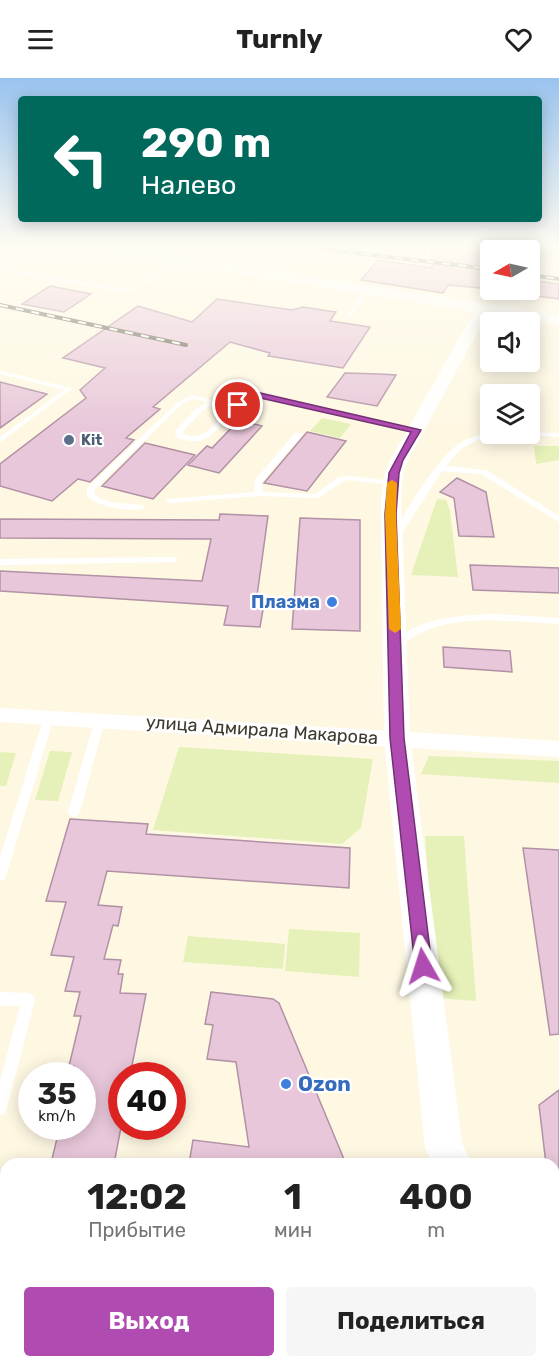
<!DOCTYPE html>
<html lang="ru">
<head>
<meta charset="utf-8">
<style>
	body { margin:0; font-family:Rubik,sans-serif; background:#f6f6f6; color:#222; height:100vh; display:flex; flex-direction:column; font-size:22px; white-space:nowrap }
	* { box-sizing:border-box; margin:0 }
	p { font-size:20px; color:#767676 }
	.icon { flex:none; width:33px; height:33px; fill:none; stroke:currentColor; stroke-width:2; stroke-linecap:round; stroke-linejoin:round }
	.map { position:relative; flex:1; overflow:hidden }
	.side { position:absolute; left:0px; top:1080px; width:560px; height:210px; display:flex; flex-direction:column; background:#fff; border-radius:18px 18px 0 0; box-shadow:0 3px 15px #0003 }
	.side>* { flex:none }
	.top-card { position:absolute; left:18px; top:18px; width:524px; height:126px; border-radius:6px; box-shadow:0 3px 15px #0003; background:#00695c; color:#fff; overflow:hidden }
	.needle { width:39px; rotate:261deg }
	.tools { position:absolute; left:480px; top:162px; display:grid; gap:12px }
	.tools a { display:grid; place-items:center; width:60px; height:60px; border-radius:6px; background:#fff; box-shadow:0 3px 15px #0003; font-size:30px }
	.speed { position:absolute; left:18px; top:984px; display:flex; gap:12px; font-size:30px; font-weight:700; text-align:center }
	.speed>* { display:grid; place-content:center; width:78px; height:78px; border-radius:50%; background:#fff; box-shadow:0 3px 15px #0003; line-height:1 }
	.speed small { font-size:15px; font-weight:400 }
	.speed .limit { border:9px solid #d22; background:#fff; color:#111 }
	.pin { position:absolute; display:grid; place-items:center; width:51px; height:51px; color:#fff; margin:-26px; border:3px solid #fff; border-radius:50%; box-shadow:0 2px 6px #0007 }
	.me { position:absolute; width:66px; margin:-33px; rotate:354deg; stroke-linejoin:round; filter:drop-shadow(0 0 4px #0008) }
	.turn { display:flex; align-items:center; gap:21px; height:126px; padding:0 24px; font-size:27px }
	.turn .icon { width:78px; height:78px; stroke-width:2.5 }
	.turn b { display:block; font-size:42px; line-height:51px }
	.eta { display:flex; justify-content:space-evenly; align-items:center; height:102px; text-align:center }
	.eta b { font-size:36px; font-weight:700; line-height:42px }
	.cta { display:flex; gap:12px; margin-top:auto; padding:12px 24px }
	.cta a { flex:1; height:69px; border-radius:6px; background:#b04cb1; color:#fff; font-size:24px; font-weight:700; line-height:69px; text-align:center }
	.cta a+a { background:#f6f6f6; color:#222 }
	header { display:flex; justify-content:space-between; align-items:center; height:78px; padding:0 24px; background:#fff; font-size:27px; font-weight:700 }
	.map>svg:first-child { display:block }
</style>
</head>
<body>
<header><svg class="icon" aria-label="menu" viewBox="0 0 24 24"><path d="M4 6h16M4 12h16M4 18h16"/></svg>Turnly<svg class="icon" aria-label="heart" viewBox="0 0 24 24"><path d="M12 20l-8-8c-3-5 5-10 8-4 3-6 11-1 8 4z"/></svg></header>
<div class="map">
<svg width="559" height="1290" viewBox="0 0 559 1290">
	<rect width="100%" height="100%" fill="#fef8e3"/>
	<!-- green -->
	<path fill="#e5f1b8" d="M 322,340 L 351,346 L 340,360 L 310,353 Z
		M 534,368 L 559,368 L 559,382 L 536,386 Z
		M 437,421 L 446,422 L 450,433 L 458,499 L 411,497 Z
		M 179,669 L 373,681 L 361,750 L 342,766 L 153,752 Z
		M 50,673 L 72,674 L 58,723 L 35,722 Z
		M 0,674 L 16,675 L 6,708 L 0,708 Z
		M 429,678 L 559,683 L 559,705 L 421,696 Z
		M 425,758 L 464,758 L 476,923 L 437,920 Z
		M 289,851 L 360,855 L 359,899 L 285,893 Z
		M 188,858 L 285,866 L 283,891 L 183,884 Z"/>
	<!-- building -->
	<path fill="#e8c7da" stroke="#b191a4" stroke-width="1.5" d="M 432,170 L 490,170 L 490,211 L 448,207 L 443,215 L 361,202 L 378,182 L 432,190 Z
		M 530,202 L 559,206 L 559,221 L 530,217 Z
		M 50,208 L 91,216 L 64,234 L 22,226 Z
		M 217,221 L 292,232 L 303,229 L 336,234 L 330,243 L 370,249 L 343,290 L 268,278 L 270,275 L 230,264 L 153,329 L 160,331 L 126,360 L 134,362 L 90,404 L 78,401 L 52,423 L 0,408 L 0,386 L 86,320 L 80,312 L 105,290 L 63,280 L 138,228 L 192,244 Z
		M 345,295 L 379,296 L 396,297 L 377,328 L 327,319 Z
		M 0,304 L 47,316 L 0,350 Z
		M 239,342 L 262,348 L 219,395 L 188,387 L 207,368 L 212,370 Z
		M 307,354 L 346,363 L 307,413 L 264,405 Z
		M 145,365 L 195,377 L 153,421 L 102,408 Z
		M 457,400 L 486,414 L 494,459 L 459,458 L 454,420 L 440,414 Z
		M 220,436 L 268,438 L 256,525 L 264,526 L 260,549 L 224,547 L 228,528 L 0,513 L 0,493 L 202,503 L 211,461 L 0,460 L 0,441 L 219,442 Z
		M 300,440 L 360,442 L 360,553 L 292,551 Z
		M 470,487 L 559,490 L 559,515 L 473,512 Z
		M 443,569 L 510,573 L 512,594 L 444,589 Z
		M 70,741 L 148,746 L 146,756 L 350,770 L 349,810 L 107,793 L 98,827 L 122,829 L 118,848 L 113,847 L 104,881 L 121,882 L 118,896 L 123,896 L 120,915 L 146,916 L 130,998 L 122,998 L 122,1044 L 114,1086 L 52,1081 L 60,1048 L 82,1048 L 82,998 L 72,998 L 74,988 L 69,988 L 81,938 L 74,938 L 80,914 L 65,913 L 74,879 L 51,877 L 66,824 L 46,823 Z
		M 523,770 L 559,772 L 559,956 L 550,957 Z
		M 211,914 L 273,921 L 279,925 L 346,1086 L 189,1086 L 193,1062 L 249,1069 L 236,984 L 207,981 L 213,947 L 205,946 Z
		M 559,1012 L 559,1106 L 554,1107 L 554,1086 L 546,1086 L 539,1027 Z"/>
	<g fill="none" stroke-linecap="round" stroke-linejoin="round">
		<!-- service -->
		<path fill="#fff" fill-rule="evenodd" d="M 175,181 L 180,182 L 131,216 L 0,193 L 0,189 L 130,212 Z
			M 366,211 L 371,212 L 351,238 L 347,238 L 347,236 Z
			M 0,292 L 71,310 L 72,311 L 0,364 L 0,359 L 64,312 L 0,296 Z
			M 250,314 L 416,350 L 420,352 L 416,354 L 251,318 L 241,326 L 240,328 L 236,330 C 217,350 208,373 176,359 L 175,353 L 196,331 L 208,324 L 193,321 L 182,326 L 94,412 L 95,417 L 101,421 L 110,424 L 141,427 L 145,429 L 144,431 C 127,433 100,430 87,418 L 87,410 L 178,324 L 192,317 L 216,323 L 234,324 ZM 212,327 L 231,328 C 216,342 206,366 183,356 L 183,353 L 201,334 Z
			M 296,354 L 303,356 L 262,404 L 262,414 L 316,416 L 339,399 L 350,398 L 392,403 L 396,405 L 392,407 L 350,402 L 344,403 L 318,420 L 258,418 L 169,425 L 165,423 L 169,421 L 254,414 L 255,402 Z
			M 530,354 L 559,355 L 559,359 C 531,358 496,352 470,366 C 460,370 452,380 446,388 L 486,392 L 559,438 L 559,444 L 481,396 L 442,393 L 398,461 L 392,461 L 391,459 C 407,433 438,376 465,362 C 484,353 508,356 530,356 Z
			M 174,479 L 177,480 L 177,484 L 0,487 L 0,481 Z
			M 494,536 L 559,540 L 559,546 C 517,544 473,537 432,550 C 420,554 410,562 399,568 L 396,569 L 391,566 C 416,540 460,537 494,536 Z
			M 49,635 L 54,639 L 6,798 L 4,802 L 0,803 L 0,779 L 44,639 Z
			M 100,637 L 105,641 L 80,734 L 78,737 L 74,739 L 70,737 L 68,734 L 95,641 Z
			M 0,914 L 28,915 L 33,917 L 35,922 L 7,1030 L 5,1035 L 0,1037 L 0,1002 L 20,928 L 0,928 Z
			M 0,1137 L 6,1138 L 6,1154 L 0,1153 Z
			M 201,1284 L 219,1284 L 218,1290 L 200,1290 Z"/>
		<!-- minor -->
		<path fill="#fff" fill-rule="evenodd" d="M 0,630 L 559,663 L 559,679 L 0,644 Z"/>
		<!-- tertiary -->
		<path fill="#fff" fill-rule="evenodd" d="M 483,227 L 490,231 L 408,382 L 403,395 L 401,420 L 410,660 L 462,1065 L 472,1086 L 433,1086 L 425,1070 L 384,660 L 381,420 L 385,395 L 390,382 L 476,231 Z
			M 554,1247 L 559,1249 L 559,1290 L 542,1290 L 540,1284 L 554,1284 Z"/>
		<!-- secondary -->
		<path fill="#fff" fill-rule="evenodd" d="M 93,170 L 129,170 L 559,237 L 559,247 L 100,174 Z"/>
		<defs>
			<path id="rail" d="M 315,170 L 490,191
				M 530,197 L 559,201
				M 0,227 L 186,267"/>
		</defs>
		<!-- rail casing -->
		<use href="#rail" stroke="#686455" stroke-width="4"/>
		<!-- rail -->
		<use href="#rail" stroke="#fff" stroke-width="2" stroke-dasharray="8" stroke-linecap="butt"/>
	</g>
	<!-- sky -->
	<linearGradient id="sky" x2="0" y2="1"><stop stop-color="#99c4ef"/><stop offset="0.48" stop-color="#fffcf2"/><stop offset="1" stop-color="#fffcf2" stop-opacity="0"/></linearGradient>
	<rect width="559" height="351" fill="url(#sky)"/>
	<!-- route -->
	<path fill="#b04cb1" stroke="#723173" stroke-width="1.5" d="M 256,314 L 421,352 L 403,382 L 399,395 L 396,436 L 404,660 L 432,888 L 429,893 L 423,896 L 417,893 L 415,888 L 390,660 L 385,436 L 389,395 L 411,354 L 256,319 L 248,320 L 241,329 L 233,327 L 242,316 Z"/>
	<!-- slow -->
	<path fill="#f59e0b" d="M 392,402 L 397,405 L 396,436 L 401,551 L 395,555 L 389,551 L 385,436 L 387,405 Z"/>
	<!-- markers -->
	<circle fill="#5c6f8a" stroke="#fff" stroke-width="2" cx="69" cy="362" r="6"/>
	<g fill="#3f7fe0" stroke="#fff" stroke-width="2">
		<circle cx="332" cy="524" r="6"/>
		<circle cx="286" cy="1006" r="6"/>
	</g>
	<g text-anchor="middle" stroke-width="4.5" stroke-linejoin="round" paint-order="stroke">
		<!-- far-service labels -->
		<g font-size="15" font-weight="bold" fill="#4e5e75" stroke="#fff" text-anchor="start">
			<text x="81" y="367">Kit</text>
		</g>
		<!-- shop labels -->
		<g font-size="18" font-weight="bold" fill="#366cbe" stroke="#fff" text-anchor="end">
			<text x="320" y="530">Плазма</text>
		</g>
		<!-- street labels -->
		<g font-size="18" fill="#3e3a2d" stroke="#fff">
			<text transform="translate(262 652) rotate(4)" y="6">улица Адмирала Макарова</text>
		</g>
		<!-- near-shop labels -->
		<g font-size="21" font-weight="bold" fill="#366cbe" stroke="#fff" text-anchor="start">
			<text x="298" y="1013">Ozon</text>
		</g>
	</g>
</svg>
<div class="tools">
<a><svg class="needle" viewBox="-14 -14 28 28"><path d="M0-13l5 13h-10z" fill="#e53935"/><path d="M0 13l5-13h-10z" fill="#767676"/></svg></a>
<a><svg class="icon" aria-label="sound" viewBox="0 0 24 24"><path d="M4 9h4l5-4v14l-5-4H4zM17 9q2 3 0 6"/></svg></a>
<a><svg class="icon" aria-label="layers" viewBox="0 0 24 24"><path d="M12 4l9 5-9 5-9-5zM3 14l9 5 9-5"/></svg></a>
</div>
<div class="speed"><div>35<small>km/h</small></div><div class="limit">40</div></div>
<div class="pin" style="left:238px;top:327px;background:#d93025"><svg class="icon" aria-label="arrive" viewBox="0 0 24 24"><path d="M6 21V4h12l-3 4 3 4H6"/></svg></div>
<svg class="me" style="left:423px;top:888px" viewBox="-20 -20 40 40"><path d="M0-17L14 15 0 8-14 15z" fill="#b04cb1" stroke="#fff" stroke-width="4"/></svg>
<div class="top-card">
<div class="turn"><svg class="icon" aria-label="left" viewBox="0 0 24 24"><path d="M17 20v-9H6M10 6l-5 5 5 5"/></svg><div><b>290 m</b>Налево</div></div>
</div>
<section class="side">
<div class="eta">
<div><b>12:02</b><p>Прибытие</p></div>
<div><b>1</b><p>мин</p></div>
<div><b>400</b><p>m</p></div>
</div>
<div class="cta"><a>Выход</a><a>Поделиться</a></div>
</section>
</div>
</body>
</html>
